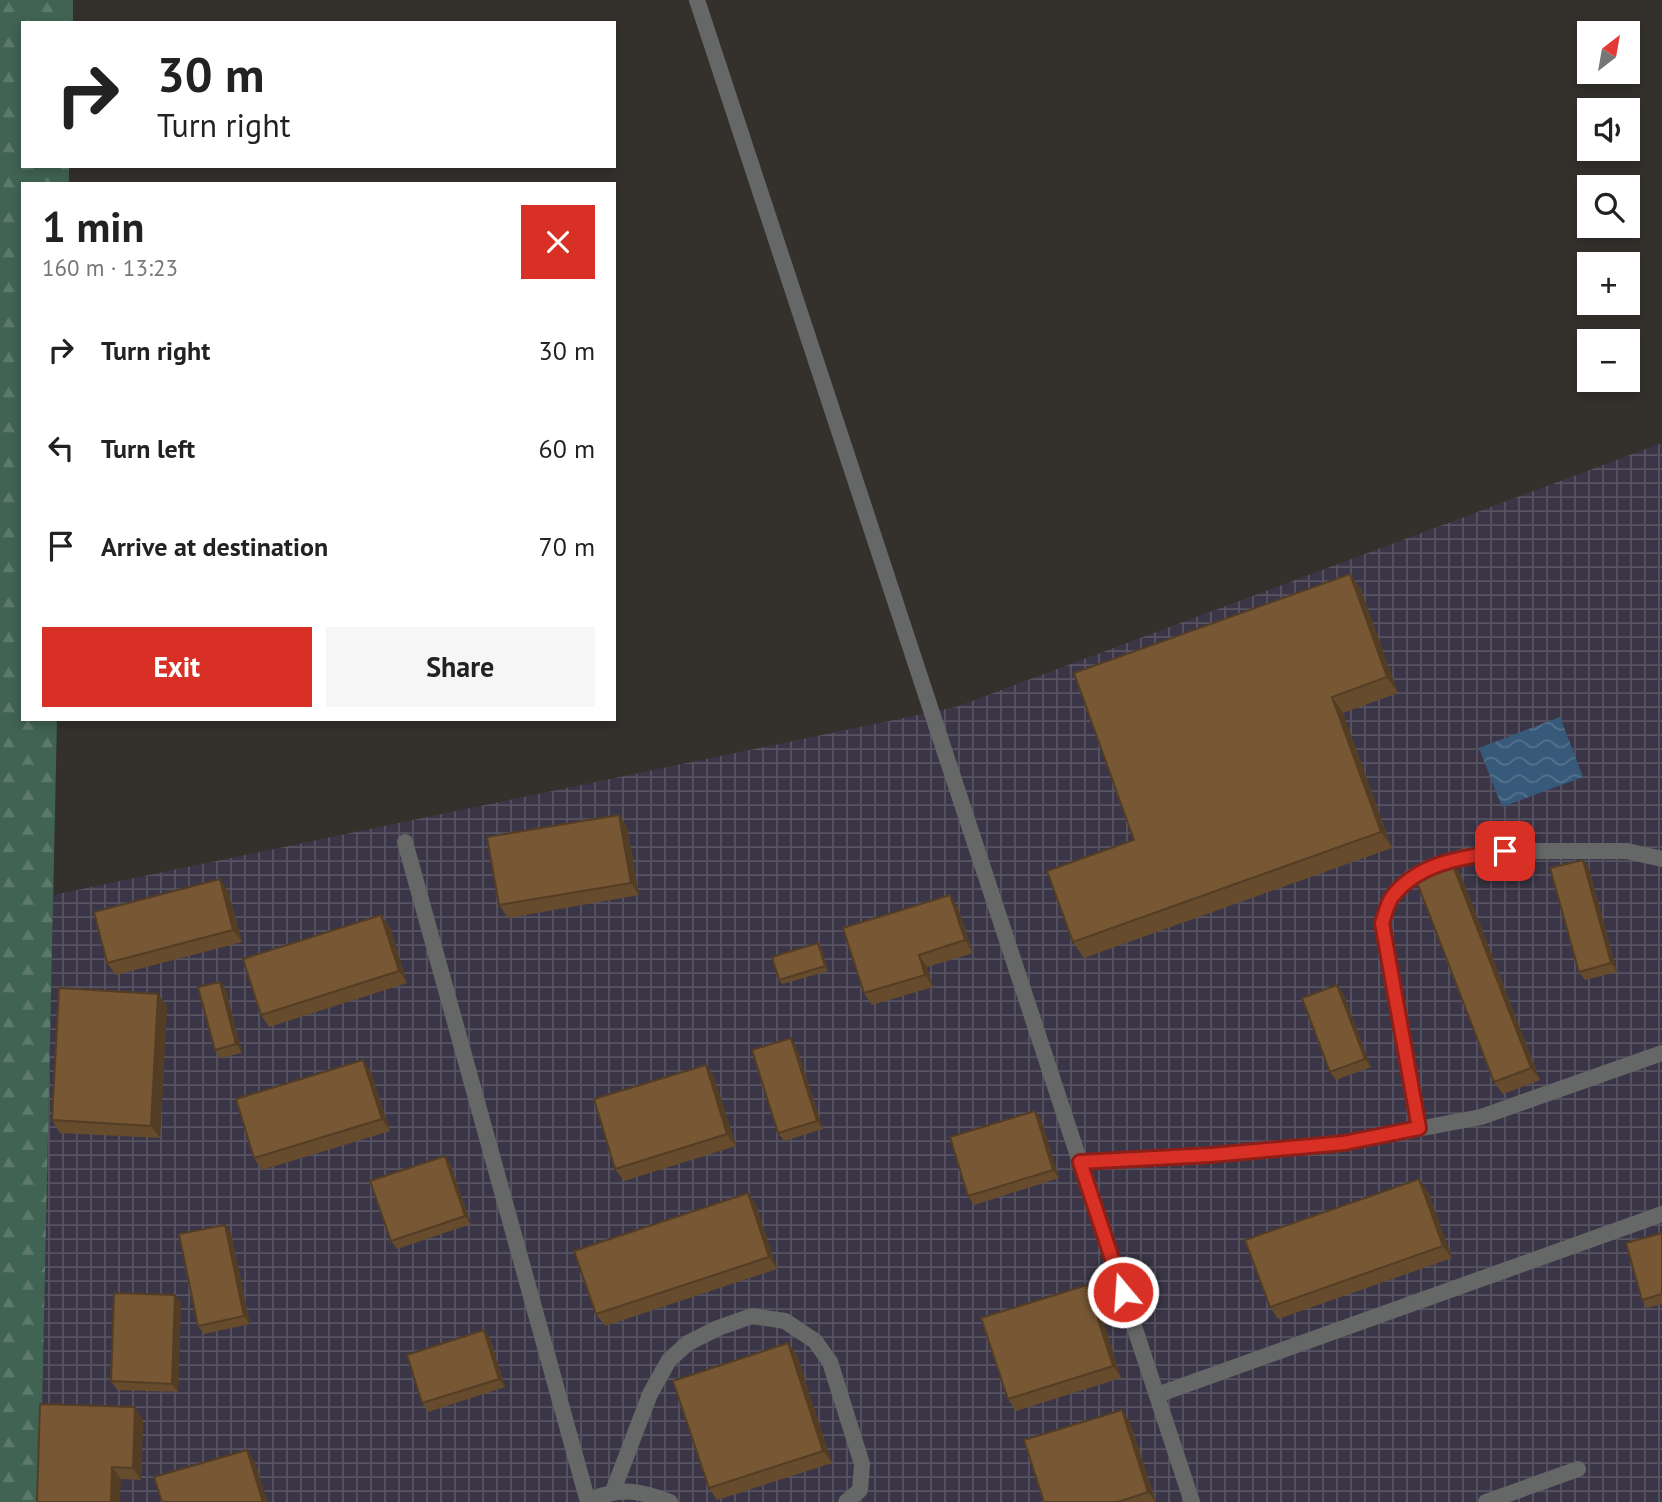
<!DOCTYPE html>
<html lang="en">
<head>
<meta charset="utf-8">
<style>
	body { margin:0; font-family:"PT Sans",sans-serif; background:#f6f6f6; color:#222; height:100vh; display:flex; flex-direction:column; font-size:26px; white-space:nowrap }
	* { box-sizing:border-box; margin:0 }
	p { font-size:23px; color:#767676 }
	.icon { flex:none; width:38px; height:38px; fill:none; stroke:currentColor; stroke-width:2; stroke-linecap:round; stroke-linejoin:round }
	.map { position:relative; flex:1; overflow:hidden }
	.details { position:absolute; left:21px; top:182px; width:595px; height:539px; display:flex; flex-direction:column; background:#fff; border-radius:0px; box-shadow:0 4px 10px #0003 }
	.details>* { flex:none }
	.top-card { position:absolute; left:21px; top:21px; width:595px; height:147px; border-radius:0px; box-shadow:0 4px 10px #0003; background:#fff; color:#222; overflow:hidden }
	.needle { width:46px; rotate:31deg }
	.controls { position:absolute; left:1577px; top:21px; display:grid; gap:14px }
	.controls a { display:grid; place-items:center; width:63px; height:63px; border-radius:0px; background:#fff; box-shadow:0 4px 10px #0003; font-size:35px }
	.pin { position:absolute; display:grid; place-items:center; width:60px; height:60px; color:#fff; margin:-30px; border-radius:14px; box-shadow:0 4px 10px #0006 }
	.me { position:absolute; width:77px; margin:-38px; rotate:342deg; stroke-linejoin:round; filter:drop-shadow(0 0 5px #0008) }
	.turn { display:flex; align-items:center; gap:24px; height:147px; padding:0 21px; font-size:32px }
	.turn .icon { width:91px; height:91px; stroke-width:2.5 }
	.turn b { display:block; font-size:49px; line-height:60px }
	.round { display:grid; place-items:center; flex:none; width:74px; height:74px; border-radius:0px; background:#f6f6f6 }
	.summary { display:flex; align-items:center; justify-content:space-between; height:119px; padding:0 21px }
	h1 { font-size:42px; font-weight:700; line-height:52px }
	.action { display:flex; gap:14px; margin-top:auto; padding:14px 21px }
	.action a { flex:1; height:80px; border-radius:0px; background:#d93025; color:#fff; font-size:28px; font-weight:700; line-height:80px; text-align:center }
	.action a+a { background:#f6f6f6; color:#222 }
	ul { padding:0; list-style:none }
	li { display:flex; align-items:center; gap:21px; height:98px; padding:0 21px }
	li div { flex:1 }
	li b { display:block; font-size:26px }
	li em { font-style:normal }
	.map>svg:first-child { display:block }
</style>
</head>
<body>
<div class="map">
<svg width="1662" height="1502" viewBox="0 0 1662 1502">
	<defs>
		<pattern id="industrial-grid" width="8" height="8" patternUnits="userSpaceOnUse" patternTransform="scale(1.75)"><rect width="8" height="8" fill="#3b3647"/><path d="M0 4h8M4 0v8" fill="none" stroke="#575361"/></pattern>
		<pattern id="forest-firs" width="22" height="20" patternUnits="userSpaceOnUse" patternTransform="scale(1.75)"><rect width="22" height="20" fill="#406353"/><path d="M5 1l3.5 6h-7zM16 11l3.5 6h-7z" fill="#5c796b"/></pattern>
		<pattern id="water-waves" width="16" height="10" patternUnits="userSpaceOnUse" patternTransform="scale(1.75)"><rect width="16" height="10" fill="#375a7a"/><path d="M0 5q4-4 8 0t8 0" fill="none" stroke="#54728d"/></pattern>
	</defs>
	<rect width="100%" height="100%" fill="#34312d"/>
	<!-- industrial -->
	<path fill="url(#industrial-grid)" d="M 1662,443 L 1662,1502 L 40,1502 L 53,895 L 956,707 Z"/>
	<!-- forest -->
	<path fill="url(#forest-firs)" d="M 0,0 L 73,0 L 73,23 L 23,23 L 23,166 L 69,166 L 69,184 L 23,184 L 23,719 L 57,719 L 40,1502 L 0,1502 Z"/>
	<!-- water -->
	<path fill="url(#water-waves)" d="M 1560,717 L 1583,777 L 1502,807 L 1479,748 Z"/>
	<g fill="none" stroke-linecap="round" stroke-linejoin="round">
		<!-- lane -->
		<path stroke="#666867" stroke-width="16" d="M 697,0 L 1192,1502
			M 405,842 L 588,1502
			M 1419,1128 L 1382,923 L 1390,899 L 1411,877 L 1437,865 L 1465,856 L 1505,851 L 1627,851 L 1662,859
			M 1080,1162 L 1211,1155 L 1344,1143 L 1481,1117 L 1662,1053
			M 1157,1395 L 1662,1214
			M 613,1491 L 650,1394 L 669,1360 L 688,1343 L 718,1328 L 752,1316 L 785,1321 L 815,1341 L 830,1362 L 862,1464 L 860,1490 L 846,1502
			M 588,1500 C 622,1488 636,1489 670,1502
			M 1486,1502 L 1578,1469"/>
	</g>
	<!-- wall -->
	<path fill="#664b2d" d="M 1350,574 L 1361,590 L 1398,693 L 1343,713 L 1392,848 L 1084,958 L 1073,942 L 1134,840 Z
		M 619,815 L 627,827 L 639,895 L 508,918 L 499,905 Z
		M 1583,860 L 1589,868 L 1617,972 L 1585,980 L 1579,972 Z
		M 1452,863 L 1461,875 L 1540,1080 L 1503,1094 L 1494,1082 Z
		M 228,891 L 242,942 L 116,975 L 107,963 Z
		M 958,908 L 973,953 L 927,967 L 933,987 L 872,1005 L 864,993 Z
		M 390,927 L 407,983 L 269,1027 L 261,1015 Z
		M 821,947 L 828,971 L 782,984 L 779,980 Z
		M 220,982 L 226,990 L 242,1053 L 220,1058 L 215,1050 Z
		M 1337,985 L 1343,993 L 1371,1067 L 1336,1080 L 1330,1072 Z
		M 158,994 L 167,1006 L 160,1138 L 60,1133 L 52,1120 Z
		M 796,1046 L 823,1129 L 784,1141 L 778,1133 Z
		M 706,1065 L 714,1077 L 736,1146 L 624,1181 L 615,1169 Z
		M 371,1072 L 390,1131 L 262,1170 L 254,1158 Z
		M 1035,1111 L 1041,1119 L 1059,1178 L 974,1205 L 968,1196 Z
		M 445,1156 L 450,1164 L 471,1224 L 397,1249 L 391,1241 Z
		M 1428,1191 L 1452,1258 L 1278,1319 L 1270,1307 Z
		M 748,1193 L 756,1205 L 777,1269 L 605,1326 L 596,1314 Z
		M 231,1233 L 250,1324 L 204,1334 L 198,1326 Z
		M 1662,1233 L 1662,1304 L 1647,1308 L 1642,1300 Z
		M 1087,1285 L 1096,1297 L 1121,1378 L 1016,1411 L 1008,1399 Z
		M 175,1295 L 181,1303 L 178,1392 L 117,1390 L 111,1381 Z
		M 490,1338 L 505,1387 L 428,1412 L 422,1403 Z
		M 797,1355 L 832,1463 L 717,1500 L 709,1488 Z
		M 143,1419 L 141,1480 L 121,1479 L 37,1502 Z
		M 1130,1422 L 1156,1502 L 1044,1502 Z"/>
	<!-- shaded-wall -->
	<path fill="#533d24" d="M 1350,574 L 1361,590 L 1398,693 L 1387,677 Z
		M 1332,697 L 1343,713 L 1392,848 L 1381,832 Z
		M 619,815 L 627,827 L 639,895 L 631,883 Z
		M 1583,860 L 1589,868 L 1617,972 L 1611,963 Z
		M 1452,863 L 1461,875 L 1540,1080 L 1531,1068 Z
		M 220,879 L 228,891 L 242,942 L 233,930 Z
		M 950,895 L 958,908 L 973,953 L 965,940 Z
		M 381,915 L 390,927 L 407,983 L 399,971 Z
		M 818,943 L 821,947 L 828,971 L 825,966 Z
		M 919,955 L 927,967 L 933,987 L 925,975 Z
		M 220,982 L 226,990 L 242,1053 L 236,1044 Z
		M 1337,985 L 1343,993 L 1371,1067 L 1365,1059 Z
		M 158,994 L 167,1006 L 160,1138 L 151,1126 Z
		M 791,1038 L 796,1046 L 823,1129 L 817,1121 Z
		M 363,1060 L 371,1072 L 390,1131 L 382,1119 Z
		M 706,1065 L 714,1077 L 736,1146 L 727,1134 Z
		M 1035,1111 L 1041,1119 L 1059,1178 L 1053,1170 Z
		M 445,1156 L 450,1164 L 471,1224 L 465,1216 Z
		M 1419,1179 L 1428,1191 L 1452,1258 L 1443,1246 Z
		M 748,1193 L 756,1205 L 777,1269 L 769,1257 Z
		M 225,1225 L 231,1233 L 250,1324 L 244,1316 Z
		M 1087,1285 L 1096,1297 L 1121,1378 L 1113,1366 Z
		M 175,1295 L 181,1303 L 178,1392 L 172,1384 Z
		M 484,1330 L 490,1338 L 505,1387 L 499,1379 Z
		M 788,1343 L 797,1355 L 832,1463 L 823,1451 Z
		M 135,1407 L 143,1419 L 141,1480 L 133,1468 Z
		M 1122,1410 L 1130,1422 L 1156,1502 L 1148,1492 Z
		M 247,1450 L 255,1462 L 268,1502 L 263,1502 Z
		M 112,1467 L 121,1479 L 120,1502 L 111,1502 Z"/>
	<!-- building -->
	<path fill="#775734" stroke="#533d24" stroke-width="2" d="M 1350,574 L 1387,677 L 1332,697 L 1381,832 L 1073,942 L 1047,871 L 1134,840 L 1074,673 Z
		M 619,815 L 631,883 L 499,905 L 487,837 Z
		M 1583,860 L 1611,963 L 1579,972 L 1550,868 Z
		M 1452,863 L 1531,1068 L 1494,1082 L 1415,877 Z
		M 220,879 L 233,930 L 107,963 L 94,912 Z
		M 950,895 L 965,940 L 919,955 L 925,975 L 864,993 L 843,928 Z
		M 381,915 L 399,971 L 261,1015 L 243,959 Z
		M 818,943 L 825,966 L 779,980 L 772,957 Z
		M 220,982 L 236,1044 L 215,1050 L 198,987 Z
		M 1337,985 L 1365,1059 L 1330,1072 L 1302,998 Z
		M 59,988 L 158,994 L 151,1126 L 52,1120 Z
		M 791,1038 L 817,1121 L 778,1133 L 752,1050 Z
		M 363,1060 L 382,1119 L 254,1158 L 236,1099 Z
		M 706,1065 L 727,1134 L 615,1169 L 594,1099 Z
		M 1035,1111 L 1053,1170 L 968,1196 L 950,1137 Z
		M 445,1156 L 465,1216 L 391,1241 L 370,1181 Z
		M 1419,1179 L 1443,1246 L 1270,1307 L 1245,1240 Z
		M 748,1193 L 769,1257 L 596,1314 L 574,1251 Z
		M 225,1225 L 244,1316 L 198,1326 L 179,1234 Z
		M 1662,1233 L 1662,1294 L 1642,1300 L 1626,1243 Z
		M 1087,1285 L 1113,1366 L 1008,1399 L 981,1318 Z
		M 114,1293 L 175,1295 L 172,1384 L 111,1381 Z
		M 484,1330 L 499,1379 L 422,1403 L 407,1355 Z
		M 788,1343 L 823,1451 L 709,1488 L 673,1381 Z
		M 40,1404 L 135,1407 L 133,1468 L 112,1467 L 111,1502 L 37,1502 Z
		M 1122,1410 L 1148,1492 L 1118,1502 L 1044,1502 L 1024,1440 Z
		M 247,1450 L 263,1502 L 162,1502 L 154,1477 Z"/>
	<g fill="none" stroke-linecap="round" stroke-linejoin="round">
		<defs>
			<path id="route" d="M 1123,1292 L 1080,1162 L 1211,1155 L 1344,1143 L 1419,1128 L 1382,923 C 1385,915 1387,904 1392,897 C 1419,862 1464,857 1505,851"/>
		</defs>
		<!-- route casing -->
		<use href="#route" stroke="#8d1f18" stroke-width="18"/>
		<!-- route -->
		<use href="#route" stroke="#d93025" stroke-width="12"/>
	</g>
</svg>
<div class="controls">
<a><svg class="needle" viewBox="-14 -14 28 28"><path d="M0-13l5 13h-10z" fill="#e53935"/><path d="M0 13l5-13h-10z" fill="#767676"/></svg></a>
<a><svg class="icon" aria-label="sound" viewBox="0 0 24 24"><path d="M4 9h4l5-4v14l-5-4H4zM17 9q2 3 0 6"/></svg></a>
<a><svg class="icon" aria-label="search" viewBox="0 0 24 24"><circle cx="10" cy="10" r="6"/><path d="M15 15l6 6"/></svg></a>
<a>+</a>
<a>−</a>
</div>
<div class="pin" style="left:1505px;top:851px;background:#d93025"><svg class="icon" aria-label="arrive" viewBox="0 0 24 24"><path d="M6 21V4h12l-3 4 3 4H6"/></svg></div>
<svg class="me" style="left:1123px;top:1292px" viewBox="-20 -20 40 40"><circle r="17" fill="#d93025" stroke="#fff" stroke-width="3"/><path d="M0-11L8 9 0 5-8 9z" fill="#fff"/></svg>
<div class="top-card">
<div class="turn"><svg class="icon" aria-label="right" viewBox="0 0 24 24"><path d="M7 20v-9h11M14 6l5 5-5 5"/></svg><div><b>30 m</b>Turn right</div></div>
</div>
<section class="details">
<div class="summary"><div><h1>1 min</h1><p>160 m · 13:23</p></div><a class="round" style="background:#d93025;color:#fff"><svg class="icon" aria-label="close" viewBox="0 0 24 24"><path d="M6 6l12 12M18 6L6 18"/></svg></a></div>
<ul>
<li><svg class="icon" aria-label="right" viewBox="0 0 24 24"><path d="M7 20v-9h11M14 6l5 5-5 5"/></svg><div><b>Turn right</b></div><em>30 m</em></li>
<li><svg class="icon" aria-label="left" viewBox="0 0 24 24"><path d="M17 20v-9H6M10 6l-5 5 5 5"/></svg><div><b>Turn left</b></div><em>60 m</em></li>
<li><svg class="icon" aria-label="arrive" viewBox="0 0 24 24"><path d="M6 21V4h12l-3 4 3 4H6"/></svg><div><b>Arrive at destination</b></div><em>70 m</em></li>
</ul>
<div class="action"><a>Exit</a><a>Share</a></div>
</section>
</div>
</body>
</html>
